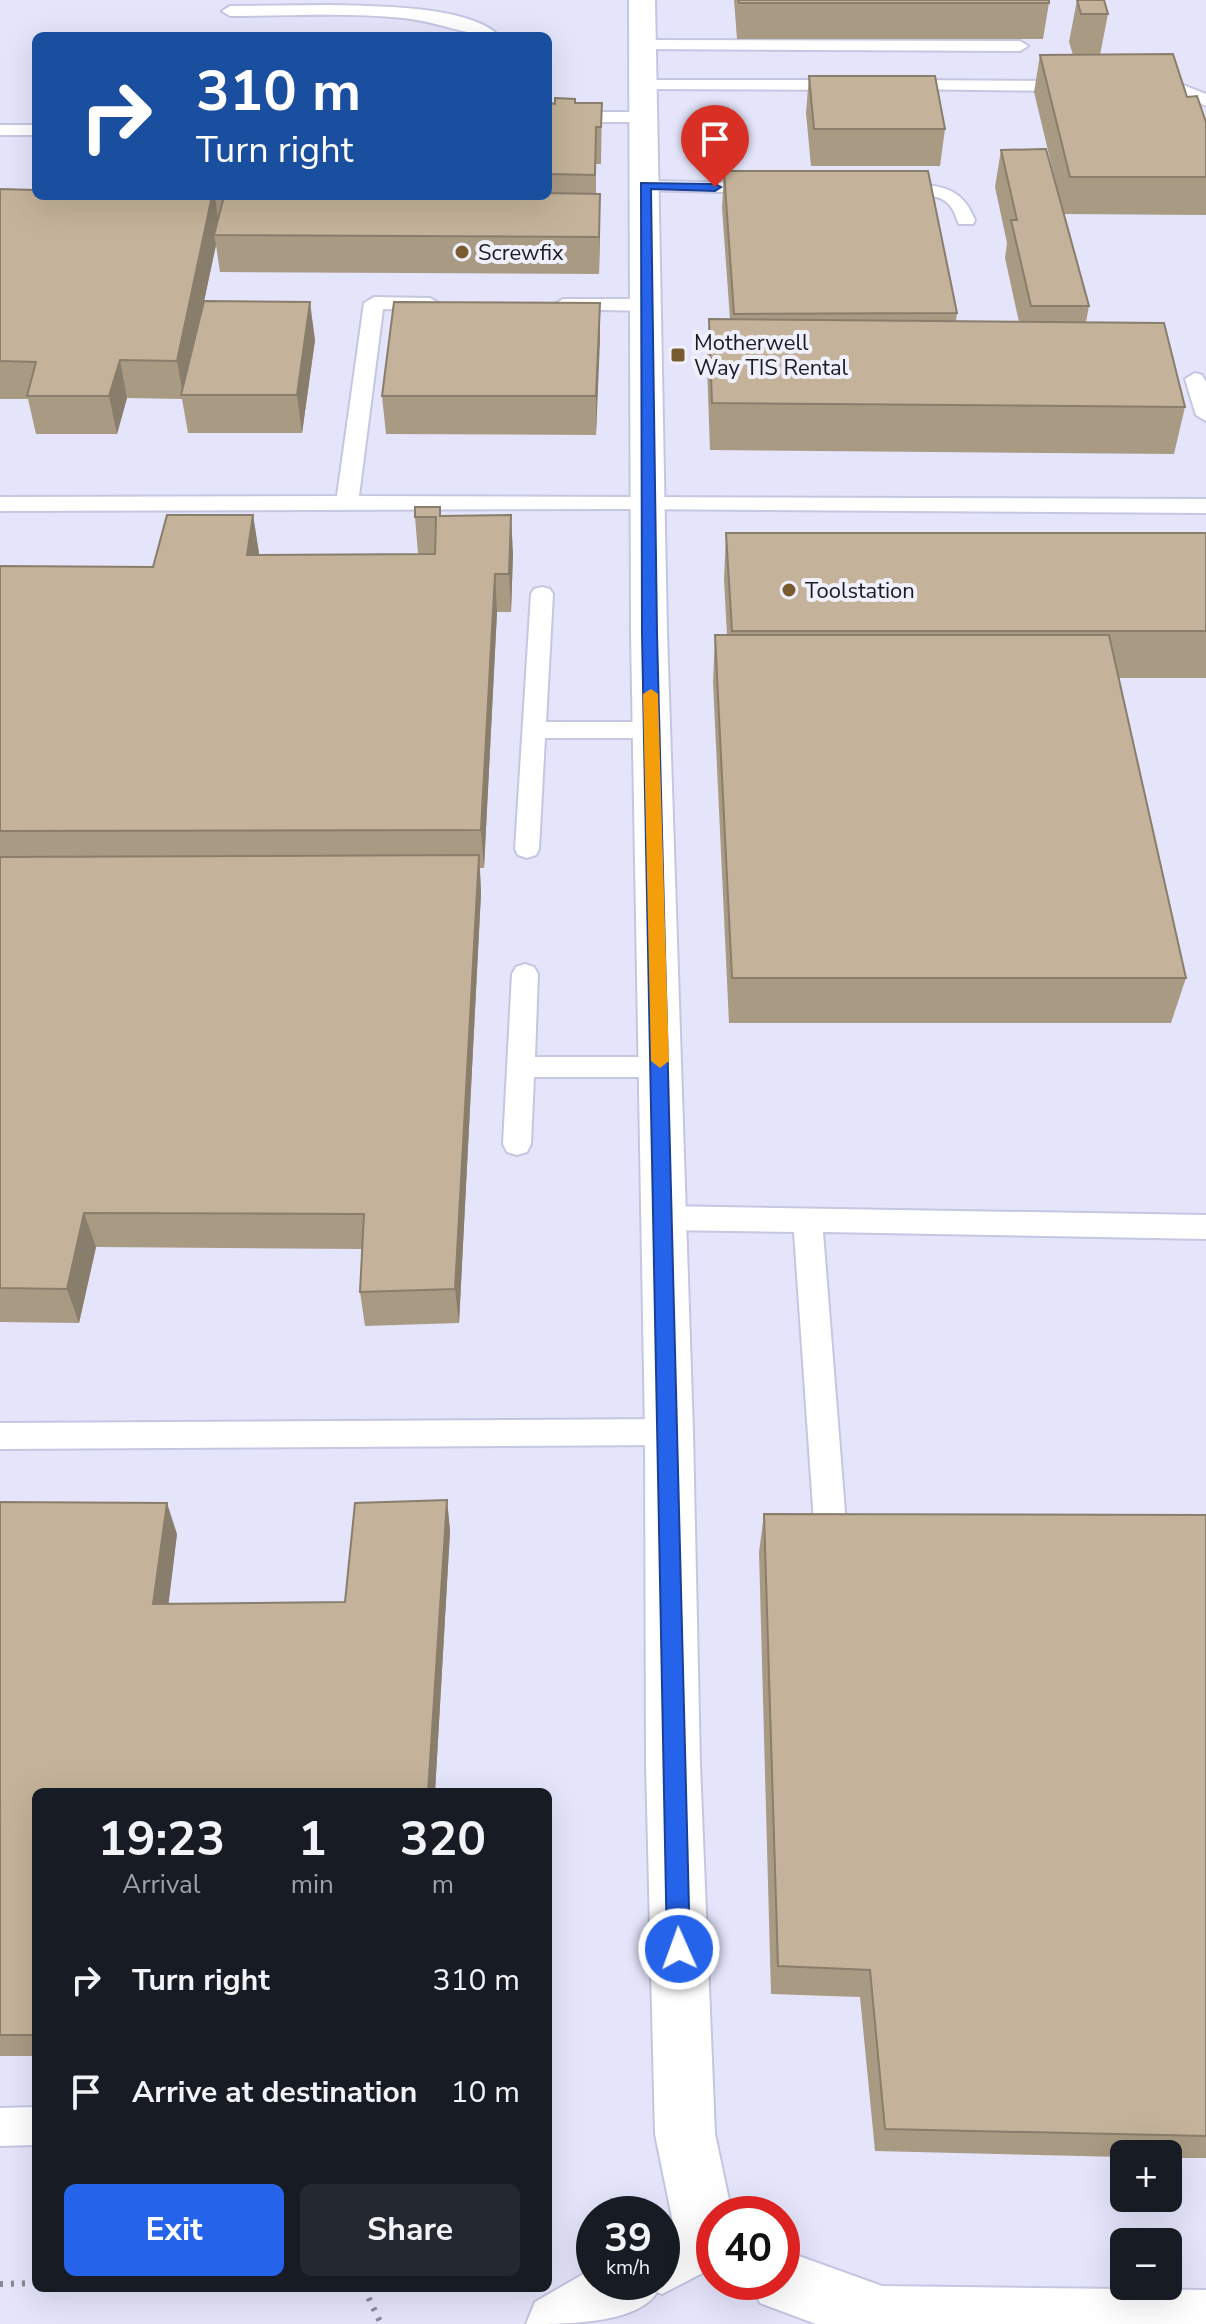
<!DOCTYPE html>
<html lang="en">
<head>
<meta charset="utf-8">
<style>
	body { margin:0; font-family:"Nunito Sans",sans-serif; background:#242831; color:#f1f3f6; height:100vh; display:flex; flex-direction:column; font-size:30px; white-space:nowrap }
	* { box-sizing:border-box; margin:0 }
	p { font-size:26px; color:#9ea1a6 }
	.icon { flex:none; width:44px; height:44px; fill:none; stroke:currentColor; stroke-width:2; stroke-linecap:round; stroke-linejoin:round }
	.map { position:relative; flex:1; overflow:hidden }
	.side { position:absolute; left:32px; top:1788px; width:520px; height:504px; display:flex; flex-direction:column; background:#171b24; border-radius:12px; box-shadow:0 8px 32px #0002 }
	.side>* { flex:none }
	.top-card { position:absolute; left:32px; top:32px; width:520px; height:168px; border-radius:12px; box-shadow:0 8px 32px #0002; background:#1a4fa0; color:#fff; overflow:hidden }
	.controls { position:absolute; left:1110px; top:2140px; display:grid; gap:16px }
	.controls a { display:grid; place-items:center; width:72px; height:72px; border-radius:12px; background:#171b24; box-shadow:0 8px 32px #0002; font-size:40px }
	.speed { position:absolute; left:576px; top:2196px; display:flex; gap:16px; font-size:40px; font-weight:700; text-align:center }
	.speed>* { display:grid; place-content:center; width:104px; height:104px; border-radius:50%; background:#171b24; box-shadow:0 8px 32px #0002; line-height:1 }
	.speed small { font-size:20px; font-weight:400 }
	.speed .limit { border:12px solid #d22; background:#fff; color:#111 }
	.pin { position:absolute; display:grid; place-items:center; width:68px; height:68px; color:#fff; margin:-82px -34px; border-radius:50% 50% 50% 0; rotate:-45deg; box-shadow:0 0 8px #0007 }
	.pin .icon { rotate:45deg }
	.me { position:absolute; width:88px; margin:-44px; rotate:358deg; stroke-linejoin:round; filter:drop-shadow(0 0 6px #0008) }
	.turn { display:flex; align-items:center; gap:28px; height:168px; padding:0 32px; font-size:36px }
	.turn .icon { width:104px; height:104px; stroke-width:2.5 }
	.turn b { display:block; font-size:56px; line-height:68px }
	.eta { display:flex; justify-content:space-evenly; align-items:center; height:136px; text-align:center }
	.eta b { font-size:48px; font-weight:700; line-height:56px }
	.button { display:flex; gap:16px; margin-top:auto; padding:16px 32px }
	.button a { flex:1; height:92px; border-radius:12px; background:#2563eb; color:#fff; font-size:32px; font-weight:700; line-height:92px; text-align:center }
	.button a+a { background:#242831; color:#f1f3f6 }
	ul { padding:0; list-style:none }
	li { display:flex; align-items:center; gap:24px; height:112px; padding:0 32px }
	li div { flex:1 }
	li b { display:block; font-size:30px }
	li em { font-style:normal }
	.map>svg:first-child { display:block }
</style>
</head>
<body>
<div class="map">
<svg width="1206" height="2324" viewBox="0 0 1206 2324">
	<rect width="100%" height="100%" fill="#eff0fb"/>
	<!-- built -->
	<path fill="#e4e5fb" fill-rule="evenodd" d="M 0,0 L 1206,0 L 1206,2324 L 0,2324 ZM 36,36 L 548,36 L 548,196 L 36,196 ZM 36,1792 L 548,1792 L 548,2288 L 36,2288 ZM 1124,2154 L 1168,2154 L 1168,2198 L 1124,2198 ZM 594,2214 L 662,2214 L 662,2282 L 594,2282 ZM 714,2214 L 782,2214 L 782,2282 L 714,2282 ZM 1124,2242 L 1168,2242 L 1168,2286 L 1124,2286 Z"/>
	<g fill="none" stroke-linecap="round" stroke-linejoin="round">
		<defs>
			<path id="lane" d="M 328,5 C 370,6 470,5 499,36 C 467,36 436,21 403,18 C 346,12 288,16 230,16 L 222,11 L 230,6 Z
				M 642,40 L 1020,41 L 1028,46 L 1020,51 L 636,49 L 634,45 L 636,41 Z
				M 644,80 L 843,80 L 852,85 L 843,90 L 638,89 L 635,85 Z
				M 901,80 L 1071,81 L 1080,86 L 1071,91 L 895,89 L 892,85 Z
				M 1149,81 L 1183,85 L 1206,94 L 1206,106 L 1179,95 L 1143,90 L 1140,86 L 1143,82 Z
				M 548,112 L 644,112 L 653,117 L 644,122 L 548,122 Z
				M 0,125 L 36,125 L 36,135 L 0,135 Z
				M 645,181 L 761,183 L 770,188 L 761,193 L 639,190 L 636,186 Z
				M 917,185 C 946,185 964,192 975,220 L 973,224 L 959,224 C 956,218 955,212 951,207 C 935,184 902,207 885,191 L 894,186 Z
				M 374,297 L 430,298 L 440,304 L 430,310 L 383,309 L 359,496 L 1206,499 L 1206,513 L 624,509 L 0,511 L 0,497 L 337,496 L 364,303 Z
				M 563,299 L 647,299 L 657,305 L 647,311 L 556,309 L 553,305 Z
				M 1195,373 L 1202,375 L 1206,382 L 1206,421 L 1196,415 L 1185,379 Z
				M 542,587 L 550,589 L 553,594 L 546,722 L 652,722 L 660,724 L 664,730 L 660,736 L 652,738 L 545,738 L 539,849 L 536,855 L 527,858 L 518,855 L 515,849 L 531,594 L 534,589 Z
				M 525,964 L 534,967 L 538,974 L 535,1057 L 660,1057 L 670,1060 L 674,1067 L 670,1074 L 660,1077 L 534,1077 L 531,1144 L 527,1152 L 517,1155 L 507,1152 L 503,1144 L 512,974 L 516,967 Z
				M 663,1206 L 1206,1215 L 1206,1239 L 823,1232 L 847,1537 L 842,1547 L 831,1551 L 820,1547 L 815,1537 L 794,1232 L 663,1230 L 653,1226 L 649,1218 L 653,1210 Z
				M 669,1419 L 680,1422 L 684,1432 L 680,1442 L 669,1445 L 0,1449 L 0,1423 Z
				M 36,2107 L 36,2145 L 0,2146 L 0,2108 Z"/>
			<path id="street" d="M 706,2207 L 724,2214 L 714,2214 L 714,2267 L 662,2294 L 657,2292 C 638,2324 566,2324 526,2324 L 535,2302 L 594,2268 L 594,2282 L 662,2282 L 662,2229 Z"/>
			<path id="secondary" d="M 629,0 L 655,0 L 667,633 L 693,1432 L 700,1764 L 715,2134 L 732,2214 L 714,2214 L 714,2273 L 684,2259 L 676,2237 L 655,2134 L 646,1764 L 645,1432 L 631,633 Z
				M 782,2250 L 882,2286 L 1206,2290 L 1206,2324 L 816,2324 L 760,2303 L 752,2282 L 782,2282 Z"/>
		</defs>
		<!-- lane casing -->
		<use href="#lane" stroke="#c4c6e2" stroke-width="4"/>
		<!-- street casing -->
		<use href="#street" stroke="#c4c6e2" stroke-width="4"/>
		<!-- secondary casing -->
		<use href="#secondary" stroke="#c4c6e2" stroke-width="4"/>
		<!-- path -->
		<path stroke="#878892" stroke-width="6" stroke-dasharray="3 8" stroke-linecap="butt" d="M 0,2284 L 36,2283
			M 364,2288 L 381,2324"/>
		<!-- lane -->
		<use href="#lane" fill="#fff" fill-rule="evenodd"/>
		<!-- street -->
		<use href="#street" fill="#fff" fill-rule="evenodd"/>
		<!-- secondary -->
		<use href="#secondary" fill="#fff" fill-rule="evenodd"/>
	</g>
	<!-- wall -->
	<path fill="#a99a84" d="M 734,0 L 1049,0 L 1049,3 L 1043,39 L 737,39 Z
		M 1077,0 L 1104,0 L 1108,14 L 1100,55 L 1187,97 L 1206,122 L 1206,215 L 1064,214 L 1089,306 L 1086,322 L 1185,407 L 1174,454 L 710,450 L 707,366 L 709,319 L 730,319 L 722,208 L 724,171 L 957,313 L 956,321 L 1019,322 L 1005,258 L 1007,243 L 995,187 L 1001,150 L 1056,184 L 1034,92 L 1040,55 L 1073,55 L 1069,42 Z
		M 809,76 L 945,129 L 940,166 L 811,166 L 806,113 Z
		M 575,103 L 602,103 L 601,164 L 596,164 L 596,193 L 600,194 L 599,274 L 220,272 L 216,245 L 204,301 L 315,340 L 302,433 L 188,433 L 182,399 L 127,398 L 117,434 L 36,434 L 28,399 L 0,399 L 0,189 L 36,196 L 548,196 L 548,121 L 550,121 Z
		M 600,303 L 596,435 L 386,434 L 382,396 Z
		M 253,515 L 259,555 L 418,554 L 415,517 L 441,516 L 513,553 L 511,612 L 497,612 L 484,868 L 480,868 L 481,893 L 459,1323 L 365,1326 L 360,1292 L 362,1249 L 96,1247 L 79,1323 L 0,1322 L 0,566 L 153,567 Z
		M 726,533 L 1206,533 L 1206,678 L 1119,678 L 1186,978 L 1171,1023 L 729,1023 L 713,682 L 715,635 L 727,635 L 724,580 Z
		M 447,1500 L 450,1531 L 435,1792 L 36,1792 L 36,2056 L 0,2056 L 0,1502 L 177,1534 L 168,1604 L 345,1602 Z
		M 764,1514 L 1206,1515 L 1206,2158 L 1168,2158 L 1168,2154 L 1124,2154 L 1124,2157 L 875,2151 L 860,1997 L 771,1994 L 759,1552 Z"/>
	<!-- shaded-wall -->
	<path fill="#897d6c" d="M 600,194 L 600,231 L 599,274 L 599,237 Z
		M 212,196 L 215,196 L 219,227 L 214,235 L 216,245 L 184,395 L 183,395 L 177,361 Z
		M 310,302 L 315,340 L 302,433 L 297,395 Z
		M 600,303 L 600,341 L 596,435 L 596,396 Z
		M 120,360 L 127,398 L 117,434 L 109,396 Z
		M 253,515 L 259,553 L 253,593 L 247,555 Z
		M 511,515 L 513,553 L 511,612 L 509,574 Z
		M 495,574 L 497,612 L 484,868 L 481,830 Z
		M 479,855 L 481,893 L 459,1323 L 455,1289 Z
		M 84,1213 L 96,1247 L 79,1323 L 67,1289 Z
		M 447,1500 L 450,1531 L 435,1792 L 428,1792 Z
		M 167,1503 L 177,1534 L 165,1633 L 153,1604 Z"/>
	<!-- building -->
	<path fill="#c4b39a" stroke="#897d6c" stroke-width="2" d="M 738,0 L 1049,0 L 1049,3 L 739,3 Z
		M 1077,0 L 1104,0 L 1108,14 L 1081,14 Z
		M 1173,54 L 1187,97 L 1197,96 L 1206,122 L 1206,177 L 1070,177 L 1040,55 Z
		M 809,76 L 935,76 L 945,129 L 814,129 Z
		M 555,98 L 575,99 L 575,103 L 602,103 L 601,127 L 596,127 L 595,175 L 551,174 L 551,177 L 548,177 L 548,121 L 550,121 L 551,103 L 555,104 Z
		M 1046,149 L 1089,306 L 1031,306 L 1011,220 L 1017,220 L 1001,150 Z
		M 724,171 L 928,171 L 957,313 L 734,314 Z
		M 0,189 L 36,190 L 36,196 L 212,196 L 177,361 L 120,360 L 109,396 L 27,396 L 36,362 L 0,361 Z
		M 548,193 L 600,194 L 599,237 L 214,235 L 224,196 L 548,196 Z
		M 204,301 L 310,302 L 297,395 L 181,395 Z
		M 394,302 L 600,303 L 596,396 L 382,396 Z
		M 709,319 L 1164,323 L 1185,407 L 712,403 Z
		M 415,507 L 440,507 L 440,516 L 511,515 L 509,574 L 495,574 L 481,830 L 0,831 L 0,566 L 153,567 L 167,515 L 253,515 L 247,555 L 435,554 L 436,517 L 415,517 Z
		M 726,533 L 1206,533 L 1206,631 L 732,631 Z
		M 715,635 L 1109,635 L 1186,978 L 732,978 Z
		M 479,855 L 455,1289 L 360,1292 L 364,1214 L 84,1213 L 67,1289 L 0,1288 L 0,857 Z
		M 447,1500 L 428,1792 L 36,1792 L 36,2035 L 0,2035 L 0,1502 L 167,1503 L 153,1604 L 345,1602 L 355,1503 Z
		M 764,1514 L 1206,1515 L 1206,2136 L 885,2129 L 870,1970 L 778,1966 Z"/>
	<!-- route -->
	<path fill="#2563eb" stroke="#184099" stroke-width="2" d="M 641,183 L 715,184 L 721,187 L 715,191 L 651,189 L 657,633 L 690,1949 L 687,1957 L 679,1961 L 671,1957 L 667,1949 L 642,633 Z"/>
	<!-- slow -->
	<path fill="#f59e0b" d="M 651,689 L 658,694 L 669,1061 L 660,1068 L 651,1061 L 643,694 Z"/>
	<!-- markers -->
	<g fill="#785b2e" stroke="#eff0fb" stroke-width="3">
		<circle cx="462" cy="252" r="8"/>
		<rect x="670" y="347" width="16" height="16" rx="4"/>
		<circle cx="789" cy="590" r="8"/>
	</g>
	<g text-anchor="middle" stroke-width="8" stroke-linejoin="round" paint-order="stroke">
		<!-- far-poi labels -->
		<g font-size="22" fill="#1a1b25" stroke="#eff0fb" text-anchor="start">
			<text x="478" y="260">Screwfix</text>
			<text x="694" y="350">Motherwell<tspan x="694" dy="25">Way TIS Rental</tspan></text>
			<text x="805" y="598">Toolstation</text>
		</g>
	</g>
</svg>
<div class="controls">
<a>+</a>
<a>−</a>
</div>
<div class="speed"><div>39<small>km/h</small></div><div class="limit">40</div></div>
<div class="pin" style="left:715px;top:187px;background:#d93025"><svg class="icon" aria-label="arrive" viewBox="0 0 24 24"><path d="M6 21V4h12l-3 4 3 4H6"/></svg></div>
<svg class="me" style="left:679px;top:1949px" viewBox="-20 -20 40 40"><circle r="17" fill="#2563eb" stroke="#fff" stroke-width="3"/><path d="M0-11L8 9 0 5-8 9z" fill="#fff"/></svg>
<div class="top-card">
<div class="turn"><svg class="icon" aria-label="right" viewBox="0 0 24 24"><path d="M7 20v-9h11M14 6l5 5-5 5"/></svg><div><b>310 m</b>Turn right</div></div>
</div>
<section class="side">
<div class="eta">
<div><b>19:23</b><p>Arrival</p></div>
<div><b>1</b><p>min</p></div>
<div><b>320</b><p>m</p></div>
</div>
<ul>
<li><svg class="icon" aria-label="right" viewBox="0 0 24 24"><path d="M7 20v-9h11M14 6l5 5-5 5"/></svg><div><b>Turn right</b></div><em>310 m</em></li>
<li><svg class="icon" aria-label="arrive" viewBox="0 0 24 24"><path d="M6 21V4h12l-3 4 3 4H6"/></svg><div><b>Arrive at destination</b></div><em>10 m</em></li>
</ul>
<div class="button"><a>Exit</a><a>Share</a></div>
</section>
</div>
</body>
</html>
